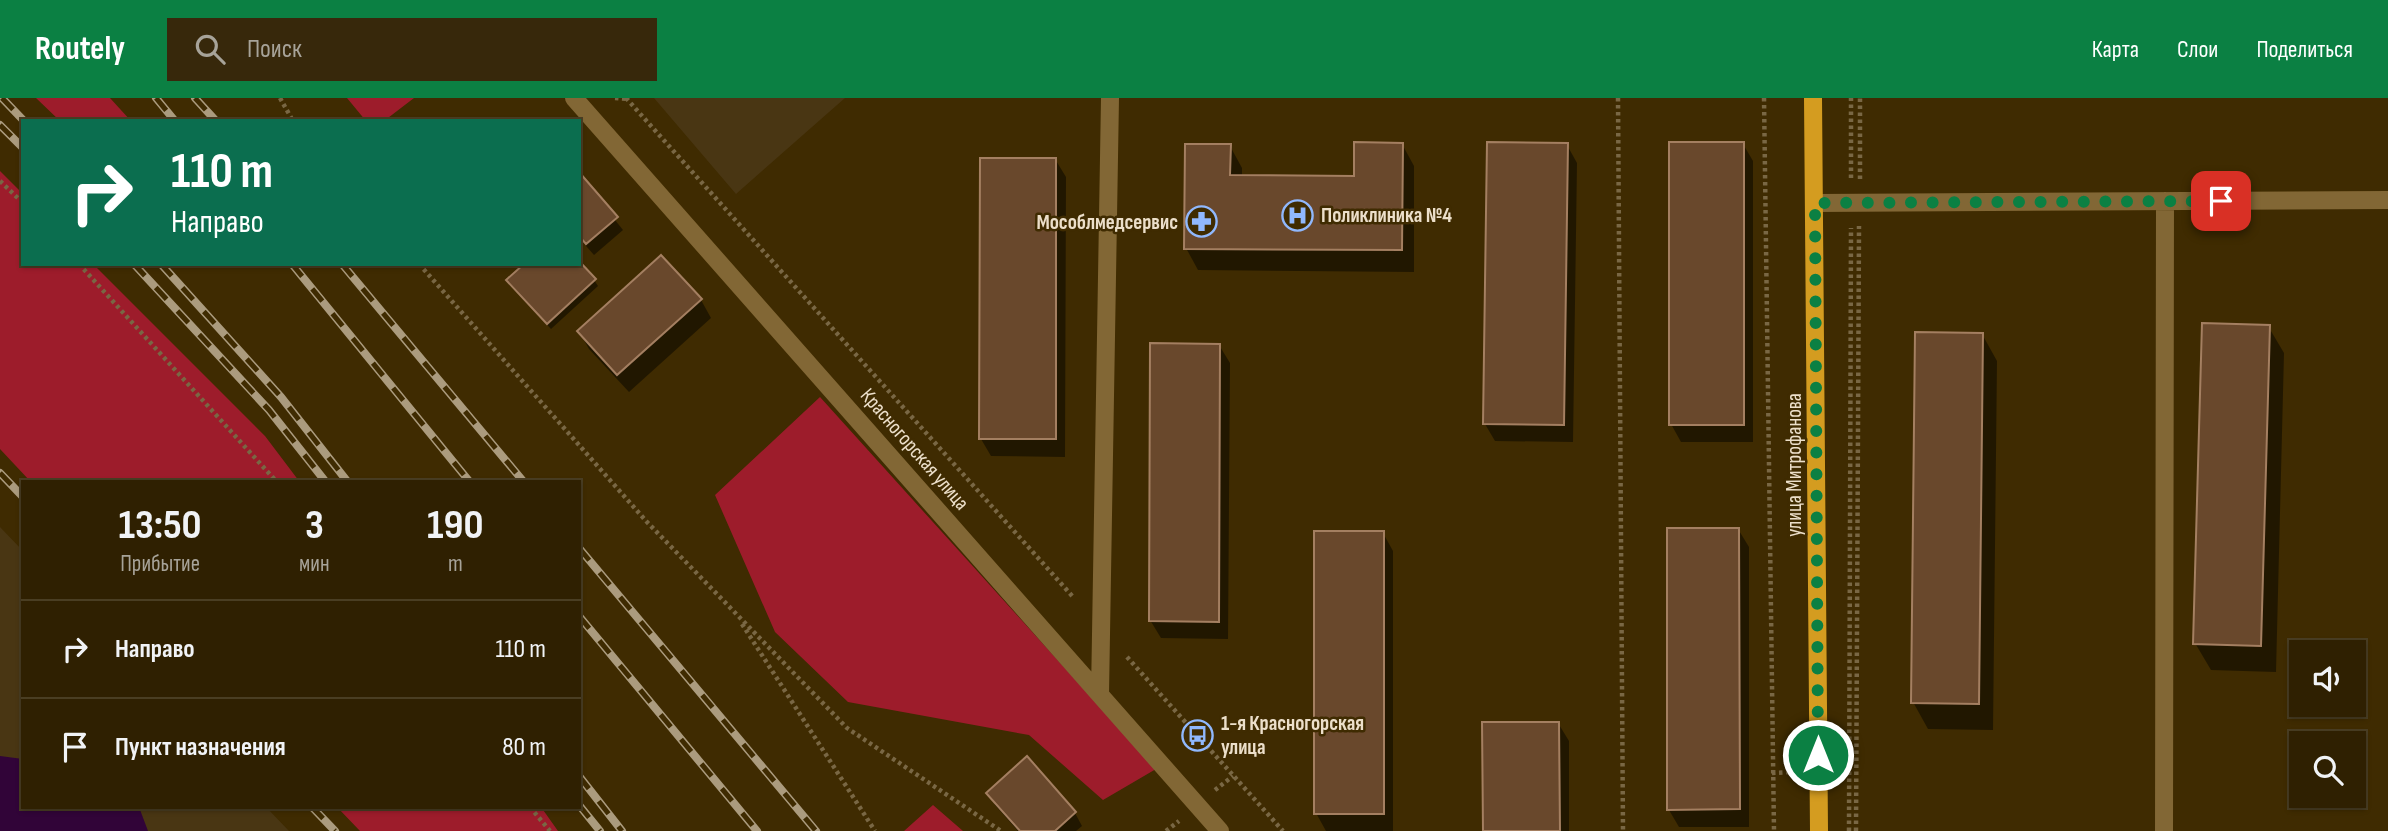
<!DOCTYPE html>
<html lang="ru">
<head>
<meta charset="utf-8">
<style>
	body { margin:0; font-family:"Sofia Sans Condensed",sans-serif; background:#37280b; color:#f1f3f6; height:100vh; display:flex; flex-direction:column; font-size:26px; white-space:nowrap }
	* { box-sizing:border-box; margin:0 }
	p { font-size:23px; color:#a7a399 }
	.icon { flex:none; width:38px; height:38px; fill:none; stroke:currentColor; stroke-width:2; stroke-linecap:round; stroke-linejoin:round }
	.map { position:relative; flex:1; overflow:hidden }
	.panel { position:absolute; left:21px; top:382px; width:560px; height:329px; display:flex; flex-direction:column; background:#2f2001; border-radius:0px; box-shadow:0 2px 5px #0004,0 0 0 2px #4a3e23 }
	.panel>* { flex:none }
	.banner { position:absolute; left:21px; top:21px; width:560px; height:147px; border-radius:0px; box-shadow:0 2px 5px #0004,0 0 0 2px #4a3e23; background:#0b6e4f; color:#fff; overflow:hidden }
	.buttons { position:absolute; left:2289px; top:542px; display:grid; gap:14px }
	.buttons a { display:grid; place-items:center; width:77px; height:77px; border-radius:0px; background:#2f2001; box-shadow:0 2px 5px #0004,0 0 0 2px #4a3e23; font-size:35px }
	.pin { position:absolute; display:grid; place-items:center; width:60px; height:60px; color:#fff; margin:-30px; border-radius:14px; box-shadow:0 4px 10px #0006 }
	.me { position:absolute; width:77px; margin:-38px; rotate:0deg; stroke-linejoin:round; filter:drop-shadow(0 0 5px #0008) }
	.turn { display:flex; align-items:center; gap:24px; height:147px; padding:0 35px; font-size:32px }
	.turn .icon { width:91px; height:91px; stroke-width:2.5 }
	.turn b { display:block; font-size:49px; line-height:60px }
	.eta { display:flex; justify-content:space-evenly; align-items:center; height:119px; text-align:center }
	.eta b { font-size:42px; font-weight:700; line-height:49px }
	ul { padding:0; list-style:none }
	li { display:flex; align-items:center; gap:21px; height:98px; padding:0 35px; border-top:2px solid #4a3e23 }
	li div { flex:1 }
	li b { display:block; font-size:26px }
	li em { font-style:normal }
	header { display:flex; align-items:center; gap:42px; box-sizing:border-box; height:98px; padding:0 35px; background:#0b8043; color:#fff }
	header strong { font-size:33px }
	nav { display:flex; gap:38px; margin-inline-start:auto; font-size:24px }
	.search { width:490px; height:63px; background:#37280b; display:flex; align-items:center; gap:18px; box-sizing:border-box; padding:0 24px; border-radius:0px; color:#a7a399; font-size:26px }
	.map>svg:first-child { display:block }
</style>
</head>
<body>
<header>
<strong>Routely</strong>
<div class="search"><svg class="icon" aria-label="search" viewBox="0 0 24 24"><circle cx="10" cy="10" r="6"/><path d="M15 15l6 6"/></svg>Поиск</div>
<nav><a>Карта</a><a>Слои</a><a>Поделиться</a></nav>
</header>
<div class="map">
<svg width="2388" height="733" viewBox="0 0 2388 733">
	<rect width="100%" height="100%" fill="#3f2b01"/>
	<!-- built -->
	<path fill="#493613" d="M 654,0 L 845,0 L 736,96 Z
		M 0,429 L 23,453 L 23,709 L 266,709 L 289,733 L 0,733 Z"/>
	<!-- green -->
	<path fill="#9d1c2b" d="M 36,0 L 110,0 L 131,23 L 60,23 Z
		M 347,0 L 414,0 L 384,23 L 366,23 Z
		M 0,73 L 23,96 L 23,166 L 93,166 L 265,338 L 299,383 L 30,383 L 0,351 Z
		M 820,299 L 1156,671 L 1103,702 L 1029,637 L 848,604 L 775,534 L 715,397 Z
		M 933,707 L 963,733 L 904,733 Z
		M 337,709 L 541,709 L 558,733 L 360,733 Z"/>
	<!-- water -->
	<path fill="#310438" d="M 0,658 L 23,661 L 23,709 L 139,709 L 148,733 L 0,733 Z"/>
	<!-- shadow -->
	<path fill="#0007" d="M 1402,46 L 1414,68 L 1414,174 L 1198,172 L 1186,150 L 1230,48 L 1242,70 L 1242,79 L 1356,80 Z
		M 1743,46 L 1753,63 L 1753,344 L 1681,344 L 1671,326 Z
		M 1567,47 L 1577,65 L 1573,344 L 1495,343 L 1485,326 Z
		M 1055,61 L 1066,79 L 1065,359 L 991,358 L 981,341 Z
		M 579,77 L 623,132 L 594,157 L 579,140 Z
		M 661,159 L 701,202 L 711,220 L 629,294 L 589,251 L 579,233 Z
		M 594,182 L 598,188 L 551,231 L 512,188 Z
		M 2268,228 L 2284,255 L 2276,574 L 2211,572 L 2195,545 Z
		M 1982,236 L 1997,263 L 1993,632 L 1928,631 L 1913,604 Z
		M 1219,247 L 1230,265 L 1228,541 L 1161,540 L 1150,522 Z
		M 1738,431 L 1749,449 L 1749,729 L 1679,729 L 1669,712 Z
		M 1383,435 L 1393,453 L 1393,733 L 1326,733 L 1316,715 Z
		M 1558,625 L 1569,643 L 1569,733 L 1484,733 Z
		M 1027,661 L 1075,715 L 1082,728 L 1076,733 L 1018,733 L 995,707 L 988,695 Z"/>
	<!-- building -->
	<path fill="#69482c" stroke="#a47f61" stroke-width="2" d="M 1354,44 L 1403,45 L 1402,152 L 1184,151 L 1185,46 L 1231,46 L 1230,77 L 1354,78 Z
		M 1487,44 L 1568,45 L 1564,327 L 1483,326 Z
		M 1669,44 L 1744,44 L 1744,327 L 1669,327 Z
		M 980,60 L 1056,60 L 1056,341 L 979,341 Z
		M 579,74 L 618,119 L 586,146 L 579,138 Z
		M 661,157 L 702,201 L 617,277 L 577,233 Z
		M 579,163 L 596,181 L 547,226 L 506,182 L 524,166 L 579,166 Z
		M 2202,225 L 2270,227 L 2261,548 L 2193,546 Z
		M 1915,234 L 1983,235 L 1979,606 L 1911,605 Z
		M 1150,245 L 1220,246 L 1219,524 L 1149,523 Z
		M 1667,430 L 1739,430 L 1740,711 L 1667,712 Z
		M 1314,433 L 1384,433 L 1384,716 L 1314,716 Z
		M 1482,624 L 1559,624 L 1560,733 L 1483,733 Z
		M 1027,658 L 1076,714 L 1055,733 L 1020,733 L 986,695 Z"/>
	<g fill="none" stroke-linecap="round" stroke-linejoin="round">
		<!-- path -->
		<path stroke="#796744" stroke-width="4.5" stroke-dasharray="3.5 3.5" stroke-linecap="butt" d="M 280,0 L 293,23
			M 615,0 L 627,1
			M 626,0 L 1074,500
			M 1618,0 L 1623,733
			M 1764,0 L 1774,733
			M 1851,80 L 1851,0
			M 1860,81 L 1860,0
			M 0,83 L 23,105
			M 79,166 L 276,383
			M 419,166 L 647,424 L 847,630 L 1001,733
			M 742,526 L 875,733
			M 1127,559 L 1283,733
			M 1772,675 L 1792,674
			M 1215,692 L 1233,678
			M 530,709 L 550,733
			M 1166,733 L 1179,723
			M 1849,733 L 1851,130
			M 1856,733 L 1859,128"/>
		<!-- minor -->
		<path stroke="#826735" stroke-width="18" d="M 574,0 L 1220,733
			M 1815,105 L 2388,102
			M 1100,596 L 1110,0
			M 2164,733 L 2165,103"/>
		<!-- major -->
		<path stroke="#d49c20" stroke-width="18" d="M 1813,0 L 1819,733"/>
		<defs>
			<path id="rail" d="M 2,0 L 24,23
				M 156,0 L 175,23
				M 195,0 L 216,23
				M 0,27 L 23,50
				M 134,166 L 269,312 L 325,383
				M 161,166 L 281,299 L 347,383
				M 292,166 L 469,383
				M 342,166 L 523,383
				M 0,375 L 23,399
				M 579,450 L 816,733
				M 579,518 L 757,733
				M 579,678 L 622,733
				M 579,707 L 600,733
				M 312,709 L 335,733"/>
		</defs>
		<!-- rail casing -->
		<use href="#rail" stroke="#ab9b7e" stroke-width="8"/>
		<!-- rail -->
		<use href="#rail" stroke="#3f2b01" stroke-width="5" stroke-dasharray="16" stroke-linecap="butt"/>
	</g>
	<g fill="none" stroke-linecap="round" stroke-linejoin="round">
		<!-- route -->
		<path stroke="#0b8043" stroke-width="12" stroke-dasharray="0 21.6" d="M 1818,657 L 1815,105 L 2221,103"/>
	</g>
	<!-- icons -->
	<defs>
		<symbol id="hospital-ring" viewBox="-11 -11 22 22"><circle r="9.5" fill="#3f2b01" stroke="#90b8fd" stroke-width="1.5"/><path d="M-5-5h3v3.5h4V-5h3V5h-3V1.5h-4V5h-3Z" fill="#90b8fd"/></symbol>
		<symbol id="pharmacy-ring" viewBox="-11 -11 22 22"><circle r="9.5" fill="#3f2b01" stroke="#90b8fd" stroke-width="1.5"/><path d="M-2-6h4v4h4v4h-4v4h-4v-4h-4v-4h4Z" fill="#90b8fd"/></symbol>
		<symbol id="bus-ring" viewBox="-11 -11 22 22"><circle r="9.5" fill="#3f2b01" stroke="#90b8fd" stroke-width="1.5"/><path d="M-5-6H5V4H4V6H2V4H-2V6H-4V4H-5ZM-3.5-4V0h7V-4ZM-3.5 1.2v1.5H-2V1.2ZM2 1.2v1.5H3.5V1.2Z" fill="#90b8fd"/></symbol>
	</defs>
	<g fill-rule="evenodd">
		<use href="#hospital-ring" x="1280" y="100" width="35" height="35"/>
		<use href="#pharmacy-ring" x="1184" y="106" width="35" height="35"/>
		<use href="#bus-ring" x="1180" y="620" width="35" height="35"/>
	</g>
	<g text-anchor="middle" stroke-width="5" stroke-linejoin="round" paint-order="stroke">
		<!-- poi labels -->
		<g font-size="21" font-weight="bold" fill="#ecdfca" stroke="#3f2b01" text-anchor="start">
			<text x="1321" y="124">Поликлиника №4</text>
			<text x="1178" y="131" text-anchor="end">Мособлмедсервис</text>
			<text x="1221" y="632">1-я Красногорская<tspan x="1221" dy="24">улица</tspan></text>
		</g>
		<!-- street labels -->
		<g font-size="21" fill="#ecdfca" stroke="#3f2b01">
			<text transform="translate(915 351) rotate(49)" y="7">Красногорская улица</text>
			<text transform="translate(1794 367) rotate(-90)" y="7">улица Митрофанова</text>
		</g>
	</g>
</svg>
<div class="buttons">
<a><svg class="icon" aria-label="sound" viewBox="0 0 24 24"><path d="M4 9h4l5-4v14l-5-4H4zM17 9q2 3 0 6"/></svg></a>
<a><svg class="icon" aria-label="search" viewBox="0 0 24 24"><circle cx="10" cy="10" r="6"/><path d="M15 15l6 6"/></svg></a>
</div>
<div class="pin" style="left:2221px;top:103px;background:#d93025"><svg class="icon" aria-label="arrive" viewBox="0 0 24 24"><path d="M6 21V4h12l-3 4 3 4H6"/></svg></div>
<svg class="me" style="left:1818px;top:657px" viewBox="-20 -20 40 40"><circle r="17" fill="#0b8043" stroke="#fff" stroke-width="3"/><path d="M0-11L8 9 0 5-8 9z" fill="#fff"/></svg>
<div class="banner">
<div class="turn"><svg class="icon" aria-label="right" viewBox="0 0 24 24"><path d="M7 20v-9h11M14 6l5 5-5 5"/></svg><div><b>110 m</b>Направо</div></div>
</div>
<section class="panel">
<div class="eta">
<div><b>13:50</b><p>Прибытие</p></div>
<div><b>3</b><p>мин</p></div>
<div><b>190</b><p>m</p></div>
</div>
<ul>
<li><svg class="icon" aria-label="right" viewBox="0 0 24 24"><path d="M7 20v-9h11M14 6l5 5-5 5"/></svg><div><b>Направо</b></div><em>110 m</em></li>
<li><svg class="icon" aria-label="arrive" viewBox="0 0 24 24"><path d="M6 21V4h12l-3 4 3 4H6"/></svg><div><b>Пункт назначения</b></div><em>80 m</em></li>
</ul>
</section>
</div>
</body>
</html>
